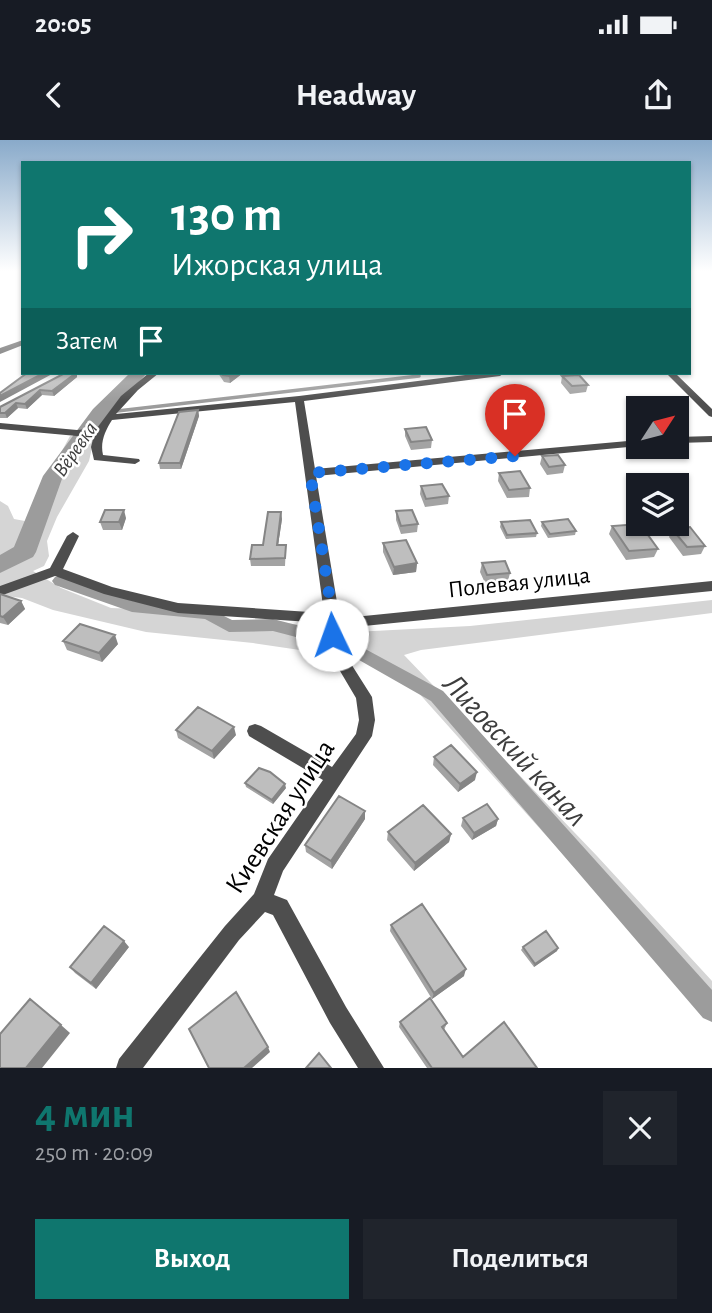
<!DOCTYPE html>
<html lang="ru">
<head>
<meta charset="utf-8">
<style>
	body { margin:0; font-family:"Alegreya Sans",sans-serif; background:#20242c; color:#f1f3f6; height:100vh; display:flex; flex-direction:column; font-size:26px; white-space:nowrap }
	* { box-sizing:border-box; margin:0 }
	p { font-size:23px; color:#9ea1a6 }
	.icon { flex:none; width:38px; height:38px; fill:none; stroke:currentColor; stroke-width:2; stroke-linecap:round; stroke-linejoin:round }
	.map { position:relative; height:928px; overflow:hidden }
	.panel { display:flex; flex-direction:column; background:#171b24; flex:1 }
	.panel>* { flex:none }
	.hud { position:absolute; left:21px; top:21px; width:670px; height:214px; border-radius:0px; box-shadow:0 2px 5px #0004; background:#0f766e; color:#fff; overflow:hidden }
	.needle { width:46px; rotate:54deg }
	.buttons { position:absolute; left:626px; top:256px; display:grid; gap:14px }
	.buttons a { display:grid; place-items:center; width:63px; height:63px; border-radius:0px; background:#171b24; box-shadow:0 2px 5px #0004; font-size:35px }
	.pin { position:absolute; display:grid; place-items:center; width:60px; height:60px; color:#fff; margin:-72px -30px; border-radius:50% 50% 50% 0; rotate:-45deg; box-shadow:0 0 7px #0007 }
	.pin .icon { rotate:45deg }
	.me { position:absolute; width:77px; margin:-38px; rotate:357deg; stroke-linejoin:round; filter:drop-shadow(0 0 5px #0008) }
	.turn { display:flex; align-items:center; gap:24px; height:147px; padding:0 35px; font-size:32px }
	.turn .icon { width:91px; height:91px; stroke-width:2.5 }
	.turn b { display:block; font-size:49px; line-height:60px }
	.then { display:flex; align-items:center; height:66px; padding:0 35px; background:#0003; gap:14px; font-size:26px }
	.round { display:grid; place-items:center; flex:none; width:74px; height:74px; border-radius:0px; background:#20242c }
	.head { display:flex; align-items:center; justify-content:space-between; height:119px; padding:0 35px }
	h1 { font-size:42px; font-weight:600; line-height:52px; color:#0f766e }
	.cta { display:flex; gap:14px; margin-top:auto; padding:14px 35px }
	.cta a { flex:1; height:80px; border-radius:0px; background:#0f766e; color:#fff; font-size:28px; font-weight:600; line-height:80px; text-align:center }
	.cta a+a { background:#20242c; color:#f1f3f6 }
	.status { display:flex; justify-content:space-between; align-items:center; height:49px; padding:0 35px; background:#171b24; direction:ltr }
	.status svg { height:19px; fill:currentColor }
	header { display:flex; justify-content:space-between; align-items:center; height:91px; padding:0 35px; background:#171b24; font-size:32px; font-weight:600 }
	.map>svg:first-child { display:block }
</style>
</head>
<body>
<div class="status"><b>20:05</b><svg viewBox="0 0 49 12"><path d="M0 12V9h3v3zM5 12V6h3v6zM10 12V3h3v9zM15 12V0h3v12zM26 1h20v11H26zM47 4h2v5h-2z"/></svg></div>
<header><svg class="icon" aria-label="back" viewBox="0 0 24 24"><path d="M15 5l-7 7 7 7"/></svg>Headway<svg class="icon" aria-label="share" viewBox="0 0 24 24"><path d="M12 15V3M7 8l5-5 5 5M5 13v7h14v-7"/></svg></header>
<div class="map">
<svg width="712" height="928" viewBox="0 0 712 928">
	<rect width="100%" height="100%" fill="#fff"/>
	<!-- green -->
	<path fill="#d5d5d5" d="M 87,294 L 93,296 L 94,299 L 89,321 L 57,377 L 47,401 L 49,416 L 44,426 L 33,431 L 61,448 L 111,468 L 164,470 L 232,481 L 270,481 L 354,492 L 470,486 L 712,460 L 712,473 L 421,510 L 404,515 L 597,716 L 712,841 L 712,881 L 416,550 L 369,522 L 354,518 L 253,503 L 146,492 L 53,470 L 22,458 L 6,456 L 0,459 L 0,361 L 8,366 L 14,379 L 25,381 C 35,369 50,363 55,350 L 45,342 L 70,296 Z"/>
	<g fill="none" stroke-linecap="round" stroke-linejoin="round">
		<!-- stream -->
		<path stroke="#9c9c9c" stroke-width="3.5" d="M 100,273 L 419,236"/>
		<!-- canal -->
		<path fill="#9c9c9c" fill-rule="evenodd" d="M 60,436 L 133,461 L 208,468 L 232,480 L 273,479 L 343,497 L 443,551 L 712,850 L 712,882 L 703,878 L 431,561 L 338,508 L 273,491 L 229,492 L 205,479 L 132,472 L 55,445 L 52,441 L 55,437 Z"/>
		<!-- river -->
		<path fill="#9c9c9c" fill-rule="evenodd" d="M 130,233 L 147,233 L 107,277 L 63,336 L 36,412 L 33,417 L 0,433 L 0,415 L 14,407 L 43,336 L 93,269 Z"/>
		<!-- minor -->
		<path fill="#4e4e4e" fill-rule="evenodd" d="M 23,200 L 23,205 L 0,214 L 0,208 Z
			M 149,233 L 159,233 L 138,250 L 116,274 L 299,256 L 481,233 L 504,233 L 500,236 L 304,261 L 315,329 L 639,300 L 639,306 L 316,336 L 339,474 L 364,476 L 712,441 L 712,451 L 364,486 L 340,484 L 341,508 L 372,557 L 375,580 L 372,596 L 283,731 L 274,755 L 287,760 L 346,867 L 384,928 L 358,928 L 330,883 L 273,775 L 265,772 L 239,800 L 143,928 L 116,928 L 119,919 L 225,786 L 254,754 L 268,719 L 323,640 L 249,596 L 247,591 L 249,586 L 255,584 L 261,586 L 332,627 L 356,594 L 359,580 L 356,558 L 327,509 L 325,483 L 178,473 L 104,454 L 55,436 L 0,456 L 0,446 L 50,428 L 67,396 L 73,392 L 79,396 L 63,429 L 112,447 L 178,463 L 324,473 L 295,262 L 112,280 C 105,291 100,302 103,315 L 139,319 L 140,321 L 135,324 L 94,320 L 91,307 L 94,295 L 77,296 L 0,289 L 0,283 L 77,290 L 97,288 L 121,256 Z
			M 666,233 L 675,233 L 712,269 L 712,277 L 709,276 Z
			M 712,296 L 712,302 L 677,303 L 677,297 Z"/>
	</g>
	<!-- wall -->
	<path fill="#a3a3a3" d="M 218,233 L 243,233 L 230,243 L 224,242 Z
		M 77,235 L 77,237 L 54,256 L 42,255 L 27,269 L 18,268 L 7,278 L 0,278 L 0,267 Z
		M 562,236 L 588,245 L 586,252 L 570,254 L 561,243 Z
		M 198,270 L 199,276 L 181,329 L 160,329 L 159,323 Z
		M 405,289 L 432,300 L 431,308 L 411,310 L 405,296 Z
		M 542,316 L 565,325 L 563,333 L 547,335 L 540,324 Z
		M 499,333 L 530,348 L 529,357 L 507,358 L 498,341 Z
		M 421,346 L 449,356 L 448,364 L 425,367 L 420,354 Z
		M 396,371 L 418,384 L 417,392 L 401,394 L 396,380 Z
		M 126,378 L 122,390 L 103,390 L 100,382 Z
		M 282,379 L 278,405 L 286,405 L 285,426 L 251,426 L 250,419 L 263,405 Z
		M 501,382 L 537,393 L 536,397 L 506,399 L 500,387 Z
		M 542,382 L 576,391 L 575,395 L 548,398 L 541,386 Z
		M 612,386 L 658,409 L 654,417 L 626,420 L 609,394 Z
		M 672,389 L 705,406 L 701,414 L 683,416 L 669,397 Z
		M 383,403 L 417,423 L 416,432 L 393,435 L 383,412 Z
		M 482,423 L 510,433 L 508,441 L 485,443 L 480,432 Z
		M 0,454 L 21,461 L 25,469 L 8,485 L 0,483 Z
		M 63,501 L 118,504 L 102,522 L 67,510 Z
		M 176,590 L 236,595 L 214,619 L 178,598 Z
		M 434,617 L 475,640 L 458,652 L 433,625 Z
		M 245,643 L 286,648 L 273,664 L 246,647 Z
		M 463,678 L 498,679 L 496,686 L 472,700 L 461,686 Z
		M 365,679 L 332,729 L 306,712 L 305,705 Z
		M 388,692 L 451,694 L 449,702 L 414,731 L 387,700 Z
		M 391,785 L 464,836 L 432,859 L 390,791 Z
		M 129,807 L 96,849 L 75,833 L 70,827 Z
		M 523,807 L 558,808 L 557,811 L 534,827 L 521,810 Z
		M 400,882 L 447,883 L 444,890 L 463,917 L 537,928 L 427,928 L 399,887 Z"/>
	<!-- shaded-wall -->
	<path fill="#858585" d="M 44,233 L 54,233 L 0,262 L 0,256 Z
		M 72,233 L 81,233 L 77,235 L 77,237 L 54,256 L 52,251 Z
		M 233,233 L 243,233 L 230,243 L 229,236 Z
		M 40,250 L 42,255 L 27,269 L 25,264 Z
		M 16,263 L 18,268 L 7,278 L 5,273 Z
		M 198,270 L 199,276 L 181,329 L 180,323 Z
		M 124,370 L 126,378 L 122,390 L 119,382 Z
		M 281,372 L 282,379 L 277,412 L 277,405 Z
		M 417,423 L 416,432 L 393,435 L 394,427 Z
		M 21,461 L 25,469 L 8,485 L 3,477 Z
		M 115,495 L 118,504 L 102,522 L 99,513 Z
		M 234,587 L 236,595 L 214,619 L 212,611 Z
		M 477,632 L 475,640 L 458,652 L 460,644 Z
		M 285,644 L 286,648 L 273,664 L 272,660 Z
		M 365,671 L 365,679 L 332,729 L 331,721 Z
		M 498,679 L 496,686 L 472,700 L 474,693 Z
		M 451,694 L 449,702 L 414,731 L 415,723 Z
		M 124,801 L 129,807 L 96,849 L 91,843 Z
		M 558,808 L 557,811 L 534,827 L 535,824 Z
		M 466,829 L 464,836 L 432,859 L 434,853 Z
		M 61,885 L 70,893 L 42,928 L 26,928 Z
		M 268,907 L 270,912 L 252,928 L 244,928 Z"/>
	<!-- building -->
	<path fill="#bebebe" stroke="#858585" stroke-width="2" d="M 27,233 L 44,233 L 0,256 L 0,253 Z
		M 65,233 L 76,233 L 52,251 L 40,250 L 25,264 L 16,263 L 5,273 L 0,273 L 0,267 Z
		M 221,233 L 233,233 L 229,236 L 223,235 Z
		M 579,235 L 588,245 L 572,246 L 562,236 Z
		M 198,270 L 180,323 L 159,323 L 179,272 Z
		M 426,287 L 432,300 L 411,302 L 405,289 Z
		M 558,315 L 565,325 L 549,327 L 542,316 Z
		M 520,331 L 530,348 L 509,350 L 499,333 Z
		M 442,344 L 449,356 L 426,359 L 421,346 Z
		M 105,370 L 124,370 L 119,382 L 100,382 Z
		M 412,370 L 418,384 L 401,386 L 396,371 Z
		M 268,372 L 281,372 L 277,405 L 286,405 L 285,418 L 250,419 L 252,405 L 263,405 Z
		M 568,379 L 576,391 L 550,394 L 542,382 Z
		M 530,380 L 537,393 L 507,395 L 501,382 Z
		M 640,384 L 658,409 L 629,411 L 612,386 Z
		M 690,387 L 705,406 L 687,407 L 672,389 Z
		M 406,400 L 417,423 L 394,427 L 383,403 Z
		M 505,421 L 510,433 L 487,435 L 482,423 Z
		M 0,454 L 21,461 L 3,477 L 0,476 Z
		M 80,484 L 115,495 L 99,513 L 63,501 Z
		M 198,567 L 234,587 L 212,611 L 176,590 Z
		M 451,605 L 477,632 L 460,644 L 434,617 Z
		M 259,628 L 270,632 L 285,644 L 272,660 L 245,643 Z
		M 339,656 L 365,671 L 331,721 L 305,705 Z
		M 487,664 L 498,679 L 474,693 L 463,678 Z
		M 423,665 L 451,694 L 415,723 L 388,692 Z
		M 422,764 L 466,829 L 434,853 L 391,785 Z
		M 104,786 L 124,801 L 91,843 L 70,827 Z
		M 546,791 L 558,808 L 535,824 L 523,807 Z
		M 236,852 L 268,907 L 244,928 L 209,928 L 189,889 Z
		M 430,858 L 447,883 L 442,887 L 463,917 L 504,882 L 537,928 L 432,928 L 400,882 Z
		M 30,859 L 61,885 L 26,928 L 0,928 L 0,894 Z
		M 319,913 L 331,928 L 306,928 Z"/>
	<!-- sky -->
	<linearGradient id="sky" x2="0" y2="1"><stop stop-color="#89aaca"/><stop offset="0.5" stop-color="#fff"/><stop offset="1" stop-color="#fff" stop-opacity="0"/></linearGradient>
	<rect width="712" height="262" fill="url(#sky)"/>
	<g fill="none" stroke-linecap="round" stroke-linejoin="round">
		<!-- route -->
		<path stroke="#1a73e8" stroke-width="12" stroke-dasharray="0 21.6" d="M 332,495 L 331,466 L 310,333 L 515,316"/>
	</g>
	<g text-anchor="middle" stroke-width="5" stroke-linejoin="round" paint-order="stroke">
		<!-- far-water labels -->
		<g font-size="21" font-style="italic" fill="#3d3d3d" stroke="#fff">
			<text transform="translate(75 309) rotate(-55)" y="7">Вёревка</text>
		</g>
		<!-- street labels -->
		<g font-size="24" fill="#000" stroke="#fff">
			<text transform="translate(519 442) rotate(-6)" y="8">Полевая улица</text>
		</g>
		<!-- near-street labels -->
		<g font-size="28" fill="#000" stroke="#fff">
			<text transform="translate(279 676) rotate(-57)" y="10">Киевская улица</text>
		</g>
		<!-- near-water labels -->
		<g font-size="32" font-style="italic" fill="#3d3d3d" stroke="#fff">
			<text transform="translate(516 609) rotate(47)" y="11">Лиговский канал</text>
		</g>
	</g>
</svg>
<div class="buttons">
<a><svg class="needle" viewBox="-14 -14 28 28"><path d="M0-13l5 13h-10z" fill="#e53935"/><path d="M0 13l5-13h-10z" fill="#9ea1a6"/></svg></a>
<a><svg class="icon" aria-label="layers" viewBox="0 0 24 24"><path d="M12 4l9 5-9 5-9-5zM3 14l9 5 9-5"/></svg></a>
</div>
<div class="pin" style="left:515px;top:316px;background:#d93025"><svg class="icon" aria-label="arrive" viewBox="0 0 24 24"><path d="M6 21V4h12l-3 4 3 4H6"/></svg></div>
<svg class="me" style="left:332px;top:495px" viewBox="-20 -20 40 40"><circle r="19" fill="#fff"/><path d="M0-13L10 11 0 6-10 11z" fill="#1a73e8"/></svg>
<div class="hud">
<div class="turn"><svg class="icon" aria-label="right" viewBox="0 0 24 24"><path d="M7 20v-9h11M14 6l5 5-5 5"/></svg><div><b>130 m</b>Ижорская улица</div></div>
<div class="then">Затем<svg class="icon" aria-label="arrive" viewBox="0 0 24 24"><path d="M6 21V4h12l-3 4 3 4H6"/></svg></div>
</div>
</div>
<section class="panel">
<div class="head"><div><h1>4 мин</h1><p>250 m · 20:09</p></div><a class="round"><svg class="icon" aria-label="close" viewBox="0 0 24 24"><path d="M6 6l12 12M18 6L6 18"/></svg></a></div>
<div class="cta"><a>Выход</a><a>Поделиться</a></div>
</section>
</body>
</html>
